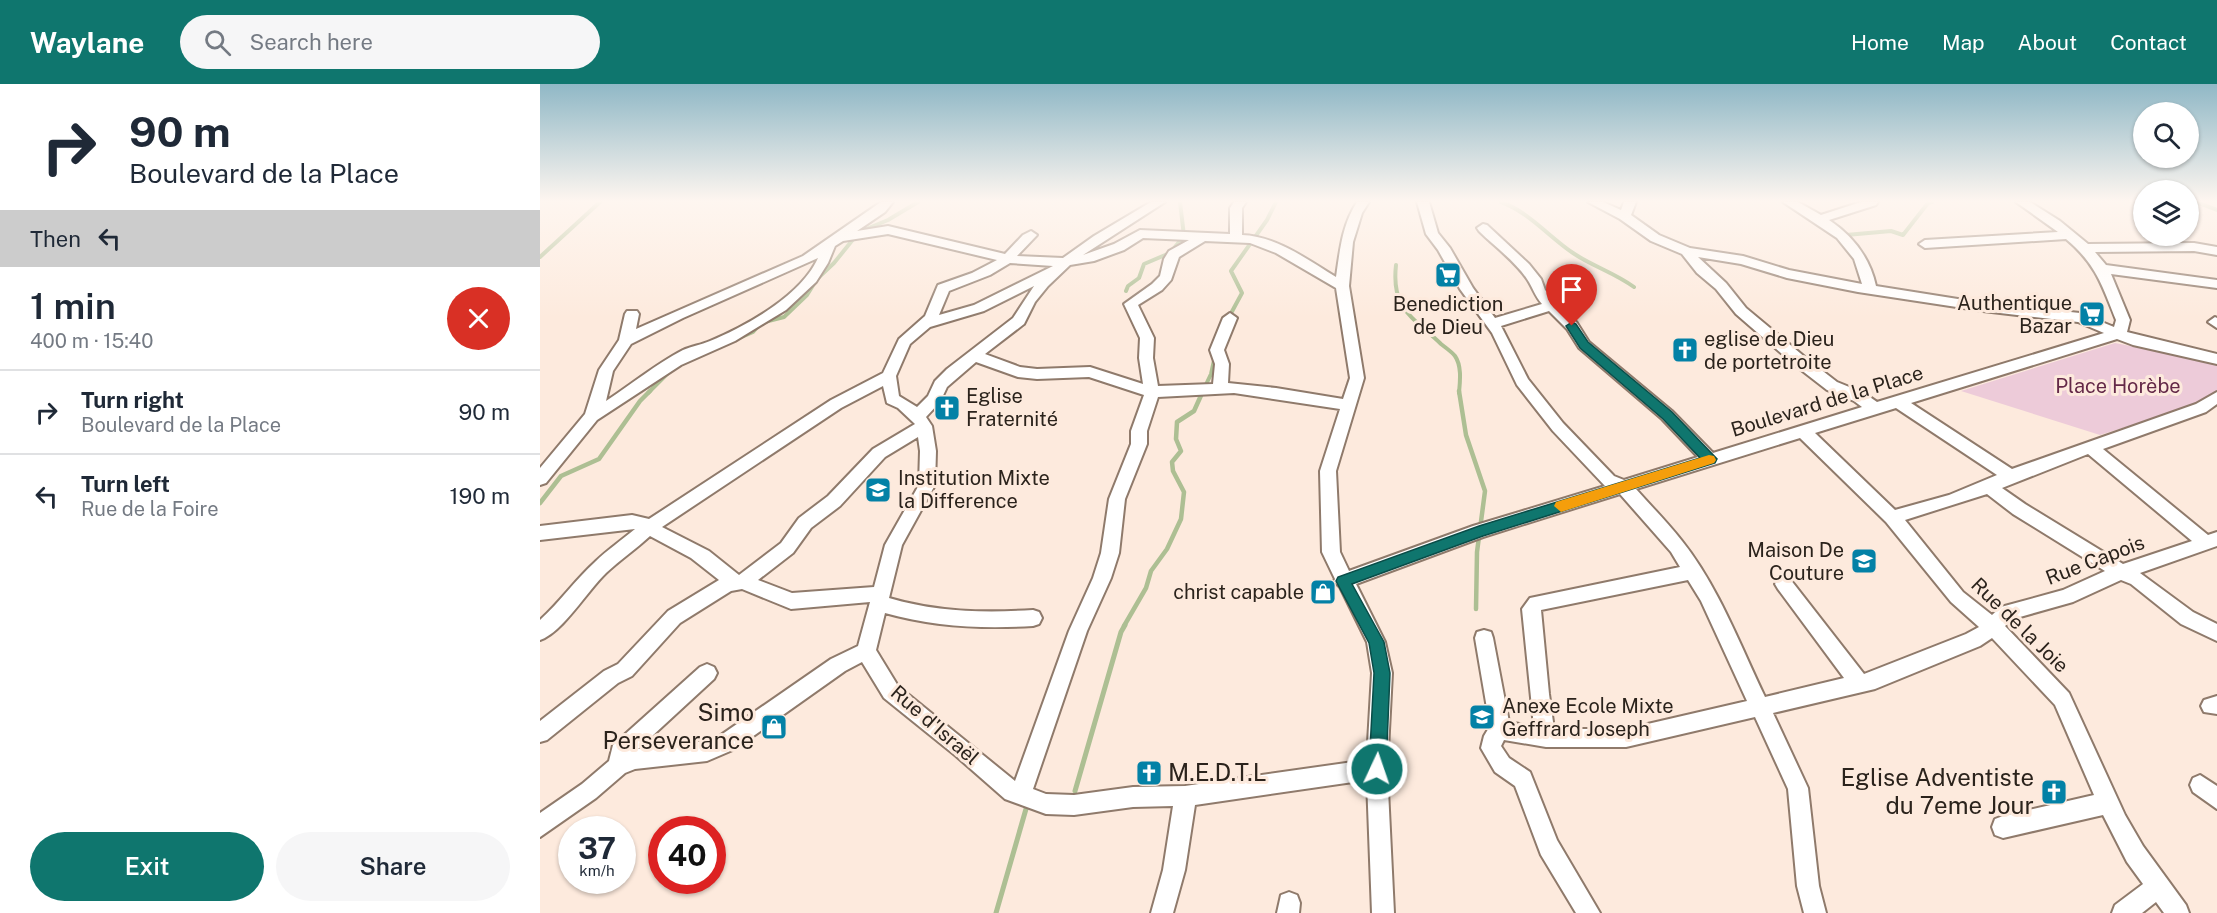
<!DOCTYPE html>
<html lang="en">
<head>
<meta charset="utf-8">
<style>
	body { margin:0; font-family:"Public Sans",sans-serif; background:#f6f6f7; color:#1f2937; height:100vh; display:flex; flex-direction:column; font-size:22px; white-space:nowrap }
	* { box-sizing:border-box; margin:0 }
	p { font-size:20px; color:#747a83 }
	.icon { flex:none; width:33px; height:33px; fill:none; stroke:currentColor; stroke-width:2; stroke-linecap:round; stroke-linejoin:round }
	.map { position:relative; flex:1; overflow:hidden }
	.side { display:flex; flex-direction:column; background:#fff; width:540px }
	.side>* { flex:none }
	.banner { background:#fff; color:#1f2937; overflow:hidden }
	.tools { position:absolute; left:1593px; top:18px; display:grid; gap:12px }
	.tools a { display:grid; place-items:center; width:66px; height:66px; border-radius:50%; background:#fff; box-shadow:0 2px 4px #0004; font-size:30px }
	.speed { position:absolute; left:18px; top:732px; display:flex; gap:12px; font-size:30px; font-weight:700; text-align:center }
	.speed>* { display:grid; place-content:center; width:78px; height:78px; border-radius:50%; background:#fff; box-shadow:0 2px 4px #0004; line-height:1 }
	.speed small { font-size:15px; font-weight:400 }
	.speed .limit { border:9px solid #d22; background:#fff; color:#111 }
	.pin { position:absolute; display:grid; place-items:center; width:51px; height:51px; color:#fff; margin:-62px -26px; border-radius:50% 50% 50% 0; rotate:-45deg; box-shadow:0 0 6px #0007 }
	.pin .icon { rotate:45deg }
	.me { position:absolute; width:66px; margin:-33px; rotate:3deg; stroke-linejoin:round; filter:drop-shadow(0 0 4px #0008) }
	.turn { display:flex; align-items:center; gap:21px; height:126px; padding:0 30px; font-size:27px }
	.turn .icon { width:78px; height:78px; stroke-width:2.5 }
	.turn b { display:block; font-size:42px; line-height:51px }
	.then { display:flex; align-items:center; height:57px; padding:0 30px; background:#0003; gap:12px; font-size:22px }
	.round { display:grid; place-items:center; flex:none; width:63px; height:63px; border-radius:32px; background:#f6f6f7 }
	.summary { display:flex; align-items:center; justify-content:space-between; height:102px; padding:0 30px }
	h1 { font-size:36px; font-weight:600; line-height:45px }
	.button { display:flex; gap:12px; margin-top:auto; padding:12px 30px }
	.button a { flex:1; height:69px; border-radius:36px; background:#0f766e; color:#fff; font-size:24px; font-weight:600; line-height:69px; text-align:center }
	.button a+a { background:#f6f6f7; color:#1f2937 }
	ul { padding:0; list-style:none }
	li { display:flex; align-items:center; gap:18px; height:84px; padding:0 30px; border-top:2px solid #e0e1e3 }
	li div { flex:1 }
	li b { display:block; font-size:22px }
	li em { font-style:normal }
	header { display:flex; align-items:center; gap:36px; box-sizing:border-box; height:84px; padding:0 30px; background:#0f766e; color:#fff }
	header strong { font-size:28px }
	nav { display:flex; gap:33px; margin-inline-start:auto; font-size:21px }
	.search { width:420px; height:54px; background:#f6f6f7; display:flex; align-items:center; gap:15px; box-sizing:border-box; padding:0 21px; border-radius:33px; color:#747a83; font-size:22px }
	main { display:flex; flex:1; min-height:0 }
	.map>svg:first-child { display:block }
</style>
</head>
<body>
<header>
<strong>Waylane</strong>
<div class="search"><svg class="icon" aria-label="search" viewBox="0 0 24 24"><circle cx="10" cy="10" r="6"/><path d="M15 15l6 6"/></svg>Search here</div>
<nav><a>Home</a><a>Map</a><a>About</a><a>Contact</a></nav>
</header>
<main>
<section class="side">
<div class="banner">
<div class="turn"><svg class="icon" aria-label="right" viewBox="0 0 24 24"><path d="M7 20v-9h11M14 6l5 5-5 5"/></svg><div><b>90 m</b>Boulevard de la Place</div></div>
<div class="then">Then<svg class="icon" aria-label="left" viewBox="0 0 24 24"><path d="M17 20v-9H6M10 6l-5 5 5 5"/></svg></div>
</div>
<div class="summary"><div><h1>1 min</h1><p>400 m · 15:40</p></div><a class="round" style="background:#d93025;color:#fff"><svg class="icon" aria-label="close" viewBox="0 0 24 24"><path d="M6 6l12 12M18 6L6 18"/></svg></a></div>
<ul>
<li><svg class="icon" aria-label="right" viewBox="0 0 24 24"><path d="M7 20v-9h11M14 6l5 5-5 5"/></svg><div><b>Turn right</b><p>Boulevard de la Place</p></div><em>90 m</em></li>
<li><svg class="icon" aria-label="left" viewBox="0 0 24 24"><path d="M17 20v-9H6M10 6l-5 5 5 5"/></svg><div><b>Turn left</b><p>Rue de la Foire</p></div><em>190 m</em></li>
</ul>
<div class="button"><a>Exit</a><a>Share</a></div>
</section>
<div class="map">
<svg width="1677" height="829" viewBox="0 0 1677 829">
	<rect width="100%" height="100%" fill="#fdeadd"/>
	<!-- green -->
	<path fill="#edcbd9" d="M 1575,259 L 1677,279 L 1677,310 L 1666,318 L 1560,351 L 1421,307 Z"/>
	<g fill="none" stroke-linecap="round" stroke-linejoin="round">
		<!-- stream-far2 -->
		<path stroke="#adbf93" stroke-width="4" d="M 961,118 C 989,128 1009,153 1033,169 C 1052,182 1075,189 1094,203
			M 1656,118 L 1677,126
			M 1306,151 L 1351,147 L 1363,151 L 1388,119 L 1392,118
			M 0,173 L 60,118
			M 856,181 C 851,226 873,233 901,260 C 906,264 912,268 915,272 C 922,282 920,298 919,309
			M 586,207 L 588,202 L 599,194 L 604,180 L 630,169 L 644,152 L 640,118
			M 689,233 L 702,209 L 691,187 L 727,136 L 736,118
			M 197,255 L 213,248 L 221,239 L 244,233 L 267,211 L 277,195 L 294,179 L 319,148 L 348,136 L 378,118
			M 108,309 L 128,289
			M 662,309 L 671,290 L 675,272"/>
		<!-- stream-far1 -->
		<path stroke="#adbf93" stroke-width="4.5" d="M 919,307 L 926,351 L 945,407 L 937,468 L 936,525
			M 0,419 L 21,392 L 59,375 L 100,317 L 110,307
			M 584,542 L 606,504 L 611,487 L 627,465 L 641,435 L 644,408 L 633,387 L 632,378 L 641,367 L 636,355 L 637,338 L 654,327 L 663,307"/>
		<!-- stream -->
		<path stroke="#adbf93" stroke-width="5" d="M 535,707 L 581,548 L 585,541
			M 456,829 L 488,718"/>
		<defs>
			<path id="minor" d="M 341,118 L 353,118 L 345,128 L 317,147 L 348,142 L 465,170 L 483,151 L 491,147 L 497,151 L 477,172 L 523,174 L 554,152 L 611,118 L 625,118 L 543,171 L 574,160 L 600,146 L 690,150 L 690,124 L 694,118 L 706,118 L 702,124 L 702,151 C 736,152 768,176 796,193 C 800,166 802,141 817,118 L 829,118 L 822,129 L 813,158 L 809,202 L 824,294 L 796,387 L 800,468 L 809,487 L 933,442 L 1065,402 L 1013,347 L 977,301 L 952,249 L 920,205 L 898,166 L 886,150 L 877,118 L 889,118 L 898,149 L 910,164 L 933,204 L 955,234 L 1002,220 C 995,212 993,204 987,195 C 975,177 954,162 939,147 L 937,144 L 943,140 L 947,141 L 989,180 L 1001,195 L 1005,206 L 1037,239 L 1049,258 L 1132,327 L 1173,369 L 1322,323 L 1314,317 L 1287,306 L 1256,282 L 1196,230 L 1176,205 L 1157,189 L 1142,170 L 1111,157 L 1080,135 L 1048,118 L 1063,118 L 1081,126 L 1084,118 L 1096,118 L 1091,131 L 1119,151 L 1150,164 L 1203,172 L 1249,186 L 1322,200 L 1314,175 L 1297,154 L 1243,118 L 1258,118 L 1281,131 L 1321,118 L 1338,118 L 1336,121 L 1289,136 C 1313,152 1330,174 1336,202 L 1443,219 L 1540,229 L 1574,243 L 1576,236 C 1562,201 1556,180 1526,155 L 1385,164 L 1379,160 L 1385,156 L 1518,148 L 1476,118 L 1490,118 L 1520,137 L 1548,160 L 1654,159 L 1677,163 L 1677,171 L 1654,167 L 1555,168 L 1566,181 L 1677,196 L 1677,204 L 1571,190 L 1590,236 L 1587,248 L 1677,270 L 1677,280 L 1593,261 L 1577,255 L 1371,319 L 1472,385 L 1656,320 L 1677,308 L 1677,320 L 1666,328 L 1563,365 L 1668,451 L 1677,448 L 1677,462 L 1600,489 L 1653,528 L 1677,540 L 1677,557 L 1641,540 L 1591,500 L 1581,496 L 1533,518 L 1473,535 L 1465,542 L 1529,609 L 1585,731 L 1603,762 L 1646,821 L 1649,829 L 1624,829 L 1616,818 L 1602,829 L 1572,829 L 1575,821 L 1603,800 L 1587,778 L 1563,731 L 1463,754 L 1455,751 L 1452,743 L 1455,735 L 1463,732 L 1554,711 L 1515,621 L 1452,554 L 1440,562 L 1335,605 L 1233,629 L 1268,704 L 1279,802 L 1286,829 L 1264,829 L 1257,802 L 1248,705 L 1215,633 L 1086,663 L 1006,663 L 964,656 L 961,662 L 969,674 L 990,688 L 1017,756 L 1060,829 L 1036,829 L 1001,771 L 975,702 L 955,688 L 941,664 L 944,652 L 950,642 L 935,554 L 937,548 L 944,546 L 951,548 L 953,554 L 969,638 L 994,643 L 982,525 L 990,514 L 1140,483 L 1131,468 L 1080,410 L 943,453 L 816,500 L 845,558 L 852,589 L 847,685 L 854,829 L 832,829 L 827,696 L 655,721 L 645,786 L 633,829 L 611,829 L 623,786 L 633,722 L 593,723 L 534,731 L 506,730 L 465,715 L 416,672 L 344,614 L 322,578 L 305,587 L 195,665 L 167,677 L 95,685 L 85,689 L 56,714 L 0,753 L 0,729 L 42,700 L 69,677 L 73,661 L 160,583 L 167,580 L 174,583 L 177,589 L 174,595 L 98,665 L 166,657 L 181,651 L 291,575 L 318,562 L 330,518 L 251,525 L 202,505 L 191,507 L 140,539 L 92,592 L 78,599 L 7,656 L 0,658 L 0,637 L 64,587 L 78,580 L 128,527 L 179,496 L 151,474 L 110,452 C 96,465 80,476 66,489 C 47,507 23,548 0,556 L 0,536 C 20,518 35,496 55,478 C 67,466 82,456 95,445 L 0,456 L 0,442 L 92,431 L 109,435 L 291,316 L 343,289 L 359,255 L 385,232 L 398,201 L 432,189 L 457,176 L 348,150 L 303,157 L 295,162 L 288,179 L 276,198 L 246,226 L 195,257 L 141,281 L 57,336 L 6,399 L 0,401 L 0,384 L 45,330 L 59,286 L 79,256 L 85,230 L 87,227 L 97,227 L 99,230 L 96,245 L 263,172 ZM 603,154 L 649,156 L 629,167 L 624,175 L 620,192 L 612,200 L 584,220 L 600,254 L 599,274 L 603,300 L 550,283 L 497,285 L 480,283 L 445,270 L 484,240 L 495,218 L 508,202 L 530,181 L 554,177 L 584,166 ZM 665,157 L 710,159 L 736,169 L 796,204 L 810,294 L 803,315 L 736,304 L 688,299 L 689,280 L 684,266 L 697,234 L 690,229 L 683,234 L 670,266 L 675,280 L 673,300 L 618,302 L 613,274 L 614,254 L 598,221 L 622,206 L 631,196 L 639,173 ZM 1158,173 L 1201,180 L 1247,194 L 1318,208 L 1443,227 L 1538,238 L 1564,249 L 1337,318 L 1324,309 L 1297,298 L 1266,274 L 1206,224 L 1186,199 ZM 278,174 C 261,212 206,242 170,257 C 161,261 152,262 143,266 C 116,280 92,300 66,317 L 73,287 L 91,260 L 143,234 ZM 470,179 L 513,182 L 434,221 L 399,231 L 409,207 L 450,191 ZM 494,202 L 473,234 L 407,285 L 395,297 L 388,312 L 377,323 L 359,312 L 356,292 L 370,260 L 390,243 L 444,227 ZM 1009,227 L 1027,245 L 1039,264 L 1122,335 L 1158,373 L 1084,396 L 1074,392 L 1023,339 L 988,295 L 961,242 ZM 436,278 L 478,293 L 497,295 L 549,293 L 604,311 L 591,347 L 591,360 L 569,415 L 561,469 L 553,494 L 529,547 L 475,697 L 358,602 L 336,566 L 345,529 C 394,543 443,545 493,542 L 499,540 L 502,534 L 499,528 L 493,526 C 444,529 396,528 349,514 L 362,461 L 395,401 L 396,367 L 392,342 L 386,333 L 400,318 L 407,303 ZM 343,302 L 347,319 L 358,324 L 375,340 L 333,365 L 288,412 L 259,434 L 241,459 L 199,491 L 169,467 L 122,443 L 301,324 ZM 694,309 L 800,325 L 780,387 L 782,468 L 795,495 L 794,497 L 800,503 L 827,558 L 832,589 L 827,676 L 645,702 L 593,703 L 534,711 L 506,710 L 493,705 L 547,547 L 571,494 L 579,469 L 585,415 L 607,360 L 607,347 L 618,313 ZM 1356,324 L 1457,391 L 1409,411 L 1355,426 L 1275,349 ZM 378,353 L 380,367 L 379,401 L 345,461 L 334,503 L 252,509 L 218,496 L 253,469 L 271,444 L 300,422 L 345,373 ZM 1260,354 L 1346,438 L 1411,518 L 1439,543 L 1426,550 L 1324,590 L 1250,495 L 1244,493 L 1238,495 L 1235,500 L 1238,505 L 1304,594 L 1225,613 C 1200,561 1178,502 1142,457 C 1128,439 1111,422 1096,405 ZM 1548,370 L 1652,457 L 1583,480 L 1485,420 L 1462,404 ZM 1447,410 L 1473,430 L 1565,487 L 1523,506 L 1461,523 L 1452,531 L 1423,508 L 1365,436 ZM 1148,496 L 1161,517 L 1207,617 L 1086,645 L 1014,645 L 1009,610 L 1001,526 Z
				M 1675,233 L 1677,234 L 1677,244 L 1668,238 Z
				M 1677,612 L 1677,630 L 1664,628 L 1661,622 L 1664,616 Z
				M 1660,691 L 1677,702 L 1677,725 L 1653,708 L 1650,701 L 1653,694 Z
				M 749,808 L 757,811 L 760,819 L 759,829 L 737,829 L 741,811 Z"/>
		</defs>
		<!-- minor casing -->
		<use href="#minor" stroke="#8f7a6b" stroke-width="4"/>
		<!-- minor -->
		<use href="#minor" fill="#fff" fill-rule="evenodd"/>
	</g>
	<!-- sky -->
	<linearGradient id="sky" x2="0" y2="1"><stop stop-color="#90b8c6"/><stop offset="0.5" stop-color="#fef6f0"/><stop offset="1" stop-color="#fef6f0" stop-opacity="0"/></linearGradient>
	<rect width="1677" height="234" fill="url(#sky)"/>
	<!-- route -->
	<path fill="#0f766e" stroke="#0a4d48" stroke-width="1.5" d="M 1032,238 L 1036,240 L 1048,258 L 1132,328 L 1177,375 L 1175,379 L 943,452 L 812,500 L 844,558 L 850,589 L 846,685 L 843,691 L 837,693 L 831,691 L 829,685 L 834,589 L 829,559 L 796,497 L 798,493 L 939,442 L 1160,374 L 1123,335 L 1040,264 L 1026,242 Z"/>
	<!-- slow -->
	<path fill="#f59e0b" d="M 1169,371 L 1174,372 L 1176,376 L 1174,379 L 1021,428 L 1014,422 L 1016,418 Z"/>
	<!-- icons -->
	<defs>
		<symbol id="supermarket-square" viewBox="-11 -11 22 22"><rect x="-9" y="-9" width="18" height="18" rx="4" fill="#0381a6" stroke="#fdeadd"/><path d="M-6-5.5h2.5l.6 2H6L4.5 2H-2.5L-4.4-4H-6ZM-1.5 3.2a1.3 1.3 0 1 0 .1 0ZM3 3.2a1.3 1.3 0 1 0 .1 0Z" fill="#fff"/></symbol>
		<symbol id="church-square" viewBox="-11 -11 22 22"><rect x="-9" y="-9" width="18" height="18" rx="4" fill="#0381a6" stroke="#fdeadd"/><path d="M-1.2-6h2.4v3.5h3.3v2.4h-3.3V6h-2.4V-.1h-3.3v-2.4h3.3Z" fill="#fff"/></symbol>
		<symbol id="school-square" viewBox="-11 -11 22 22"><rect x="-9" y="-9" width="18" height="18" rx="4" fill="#0381a6" stroke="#fdeadd"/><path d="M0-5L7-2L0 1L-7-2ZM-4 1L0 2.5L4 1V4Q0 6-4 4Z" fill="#fff"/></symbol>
		<symbol id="shop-square" viewBox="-11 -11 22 22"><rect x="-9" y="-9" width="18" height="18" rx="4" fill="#0381a6" stroke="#fdeadd"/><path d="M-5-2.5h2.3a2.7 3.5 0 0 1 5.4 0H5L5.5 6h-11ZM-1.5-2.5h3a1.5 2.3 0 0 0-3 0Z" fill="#fff"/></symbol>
	</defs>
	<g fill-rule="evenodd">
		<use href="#supermarket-square" x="893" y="176" width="30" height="30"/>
		<use href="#supermarket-square" x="1537" y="215" width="30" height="30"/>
		<use href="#church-square" x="1130" y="251" width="30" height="30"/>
		<use href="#church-square" x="392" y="309" width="30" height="30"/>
		<use href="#school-square" x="323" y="391" width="30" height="30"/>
		<use href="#school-square" x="1309" y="462" width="30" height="30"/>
		<use href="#shop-square" x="768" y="493" width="30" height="30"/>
		<use href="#school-square" x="927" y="618" width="30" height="30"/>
		<use href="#shop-square" x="219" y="628" width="30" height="30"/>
		<use href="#church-square" x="594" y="674" width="30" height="30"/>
		<use href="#church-square" x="1499" y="693" width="30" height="30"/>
	</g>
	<g text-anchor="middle" stroke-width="6" stroke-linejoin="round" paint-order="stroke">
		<!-- poi labels -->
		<g font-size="20" fill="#2b231c" stroke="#fdeadd" text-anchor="start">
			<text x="1532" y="226" text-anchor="end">Authentique<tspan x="1532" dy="23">Bazar</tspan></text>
			<text x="908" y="227" text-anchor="middle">Benediction<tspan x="908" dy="23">de Dieu</tspan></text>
			<text x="1164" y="262">eglise de Dieu<tspan x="1164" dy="23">de portetroite</tspan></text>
			<text x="426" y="319">Eglise<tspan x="426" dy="23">Fraternité</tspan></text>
			<text x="358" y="401">Institution Mixte<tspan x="358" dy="23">la Difference</tspan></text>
			<text x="1304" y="473" text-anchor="end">Maison De<tspan x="1304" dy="23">Couture</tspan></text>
			<text x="764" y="515" text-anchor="end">christ capable</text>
			<text x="962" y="629">Anexe Ecole Mixte<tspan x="962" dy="23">Geffrard Joseph</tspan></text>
		</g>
		<!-- park labels -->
		<g font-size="20" fill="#642948" stroke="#fdeadd">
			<text x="1578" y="309">Place Horèbe</text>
		</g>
		<!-- street labels -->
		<g font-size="20" fill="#2b231c" stroke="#fdeadd">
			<text transform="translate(1287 317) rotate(-17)" y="7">Boulevard de la Place</text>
			<text transform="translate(1555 476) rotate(-21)" y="7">Rue Capois</text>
			<text transform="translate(1480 541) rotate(44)" y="7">Rue de la Joie</text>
			<text transform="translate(395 641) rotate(41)" y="7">Rue d'Israël</text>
		</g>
		<!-- near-poi labels -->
		<g font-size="24" fill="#2b231c" stroke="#fdeadd" text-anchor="end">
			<text x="214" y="637">Simo<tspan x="214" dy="28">Perseverance</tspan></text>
			<text x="628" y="697" text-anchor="start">M.E.D.T.L</text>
			<text x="1494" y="702">Eglise Adventiste<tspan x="1494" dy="28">du 7eme Jour</tspan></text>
		</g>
	</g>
</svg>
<div class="tools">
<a><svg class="icon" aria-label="search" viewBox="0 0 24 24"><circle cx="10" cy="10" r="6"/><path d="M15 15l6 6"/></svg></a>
<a><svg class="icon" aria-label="layers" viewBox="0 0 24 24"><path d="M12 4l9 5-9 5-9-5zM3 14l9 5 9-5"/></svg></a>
</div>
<div class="speed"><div>37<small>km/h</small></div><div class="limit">40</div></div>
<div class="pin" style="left:1032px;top:242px;background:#d93025"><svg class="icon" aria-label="arrive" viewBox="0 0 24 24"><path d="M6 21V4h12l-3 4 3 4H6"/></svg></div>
<svg class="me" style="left:837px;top:685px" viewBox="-20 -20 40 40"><circle r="17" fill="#0f766e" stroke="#fff" stroke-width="3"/><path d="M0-11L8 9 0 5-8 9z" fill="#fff"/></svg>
</div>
</main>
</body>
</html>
